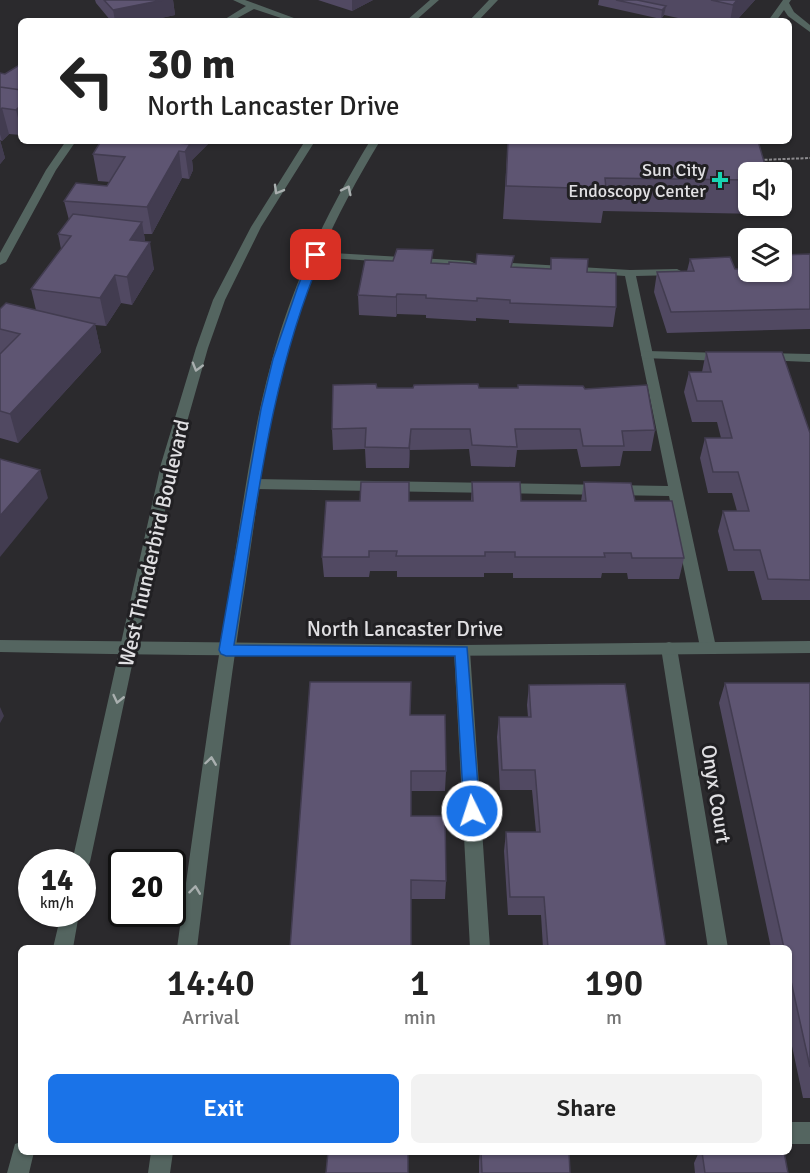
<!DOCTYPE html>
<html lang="en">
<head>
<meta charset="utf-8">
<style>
	body { margin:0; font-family:Signika,sans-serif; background:#f2f2f2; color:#222; height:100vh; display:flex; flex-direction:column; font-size:22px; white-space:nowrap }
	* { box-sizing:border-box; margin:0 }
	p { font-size:20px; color:#767676 }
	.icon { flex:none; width:33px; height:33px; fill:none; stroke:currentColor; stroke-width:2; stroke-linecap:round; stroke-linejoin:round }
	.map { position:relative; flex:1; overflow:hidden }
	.panel { position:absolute; left:18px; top:945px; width:774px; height:210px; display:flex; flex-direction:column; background:#fff; border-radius:9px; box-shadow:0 2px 4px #0004 }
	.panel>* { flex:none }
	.hud { position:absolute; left:18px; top:18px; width:774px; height:126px; border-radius:9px; box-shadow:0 2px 4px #0004; background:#fff; color:#222; overflow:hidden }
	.fabs { position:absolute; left:738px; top:162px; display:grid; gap:12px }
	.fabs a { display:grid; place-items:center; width:54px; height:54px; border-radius:9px; background:#fff; box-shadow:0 2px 4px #0004; font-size:30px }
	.speed { position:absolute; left:18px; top:849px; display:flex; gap:12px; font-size:30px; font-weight:700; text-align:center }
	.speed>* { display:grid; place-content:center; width:78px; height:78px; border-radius:50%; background:#fff; box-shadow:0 2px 4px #0004; line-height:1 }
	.speed small { font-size:15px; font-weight:400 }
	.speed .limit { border:3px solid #111; border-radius:9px; background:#fff; color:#111 }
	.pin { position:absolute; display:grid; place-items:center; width:51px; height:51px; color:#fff; margin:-26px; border-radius:12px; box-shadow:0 3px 9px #0006 }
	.me { position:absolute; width:66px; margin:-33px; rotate:356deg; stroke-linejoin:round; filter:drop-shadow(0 0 4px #0008) }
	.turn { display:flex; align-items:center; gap:21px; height:126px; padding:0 30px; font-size:27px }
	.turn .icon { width:78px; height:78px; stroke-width:2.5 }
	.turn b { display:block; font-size:42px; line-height:51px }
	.eta { display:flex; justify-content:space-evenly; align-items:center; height:102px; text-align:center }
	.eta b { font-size:36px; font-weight:600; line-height:42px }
	.cta { display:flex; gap:12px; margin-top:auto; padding:12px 30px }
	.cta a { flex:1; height:69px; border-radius:9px; background:#1a73e8; color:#fff; font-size:24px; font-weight:600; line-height:69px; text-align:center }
	.cta a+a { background:#f2f2f2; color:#222 }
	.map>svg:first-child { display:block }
</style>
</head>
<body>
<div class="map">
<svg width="810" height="1173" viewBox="0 0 810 1173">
	<rect width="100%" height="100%" fill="#2b2a2d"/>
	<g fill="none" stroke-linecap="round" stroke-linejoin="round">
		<!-- path -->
		<path stroke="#8c8b8e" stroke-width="2" stroke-dasharray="3 1.5" stroke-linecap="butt" d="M 760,160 L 810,158"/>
		<!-- service -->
		<path fill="#546560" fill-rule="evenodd" d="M 783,0 L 791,0 L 789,3 L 794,12 L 810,25 L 810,32 L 788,16 L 784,10 L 776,21 L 768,21 Z
			M 316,252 L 470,261 L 476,264 L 470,267 L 312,257 L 312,253 Z
			M 494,262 L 630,270 L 677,269 L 683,272 L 677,275 L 636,276 L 716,647 L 714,651 L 702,651 L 700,647 L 669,496 L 254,489 L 247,484 L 254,479 L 668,486 L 625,276 L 490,267 L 490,263 Z
			M 462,645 L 468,647 L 470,651 L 490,948 L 470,948 L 454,651 L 456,647 Z
			M 789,1122 L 810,1122 L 810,1144 L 789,1144 Z"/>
		<!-- pedestrian -->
		<path fill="#546560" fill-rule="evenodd" d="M 647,351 L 725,353 L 731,357 L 725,361 L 643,358 L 641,355 L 643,352 Z
			M 764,353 L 810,354 L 810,362 L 760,360 L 758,357 Z
			M 669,642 L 675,644 L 677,648 L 728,948 L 708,948 L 661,648 L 663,644 Z"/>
		<!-- minor -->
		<path fill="#546560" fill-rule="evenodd" d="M 233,0 L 245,0 L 302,21 L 290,21 L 254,9 L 232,21 L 222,21 L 246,6 Z
			M 66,141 L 76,141 L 56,170 L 6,262 L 0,265 L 0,253 L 46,170 Z
			M 0,640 L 462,645 L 810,641 L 810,653 C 540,656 270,658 0,652 Z"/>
		<!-- tertiary -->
		<path fill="#546560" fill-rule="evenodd" d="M 430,0 L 439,0 L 415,21 L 406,21 Z
			M 489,0 L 498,0 L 478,21 L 469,21 Z
			M 305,141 L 315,141 L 261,227 L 225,300 L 208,348 L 175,464 L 90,862 L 87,868 L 82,869 L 82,862 L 72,862 L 161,464 L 196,348 L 213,300 L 251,227 Z
			M 370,141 L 380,141 C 338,210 304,282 284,360 C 266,432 257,506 246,579 C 227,702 212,825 197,948 L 177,948 C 194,825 211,702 231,579 C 243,506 252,432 272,360 C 293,282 328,210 370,141 Z
			M 61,914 L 79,914 L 73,948 L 53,948 Z
			M 21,1142 L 21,1152 L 34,1152 L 29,1173 L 7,1173 L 15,1144 Z
			M 151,1152 L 173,1152 L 170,1173 L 148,1173 Z"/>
	</g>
	<!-- wall -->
	<path fill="#514962" d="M 95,0 L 173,0 L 175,15 L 147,21 L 111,21 L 96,3 Z
		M 318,0 L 373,0 L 352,11 Z
		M 599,0 L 755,0 L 736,21 L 692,21 L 664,15 L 661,19 L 598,5 Z
		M 21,64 L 21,135 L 9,134 L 2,141 L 0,140 L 5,158 L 0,164 L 0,73 L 5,74 Z
		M 101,141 L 211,141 L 192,160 L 193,170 L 189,179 L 182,178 L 152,234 L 144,234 L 145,241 L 154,269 L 132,305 L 121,303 L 106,326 L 95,325 L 101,352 L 18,443 L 0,438 L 0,309 L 36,310 L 31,289 L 61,249 L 58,234 L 69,220 L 64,201 L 107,186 L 110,182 L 98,181 L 93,154 Z
		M 508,141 L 748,172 L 748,206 L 764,206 L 762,214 L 603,211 L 601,223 L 503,219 Z
		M 810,254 L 810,329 L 667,333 L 654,292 L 657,272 L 687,271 L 690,259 L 735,269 L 782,272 Z
		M 551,258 L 587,272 L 616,307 L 613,327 L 509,323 L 509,320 L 476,318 L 476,321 L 426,318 L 426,315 L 397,314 L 396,317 L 359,315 L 358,295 L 393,261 L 550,269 Z
		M 706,352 L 810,433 L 810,600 L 762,600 L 754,571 L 728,571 L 718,531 L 723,511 L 737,511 L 732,493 L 708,493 L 700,458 L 705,438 L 721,438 L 717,422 L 692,422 L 684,392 L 689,372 L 702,372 Z
		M 377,388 L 585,389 L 655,430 L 651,451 L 623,451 L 620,466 L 581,467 L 577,449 L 517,450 L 515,467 L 471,466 L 469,449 L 410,450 L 409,468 L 366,468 L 365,449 L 333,450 L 332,429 Z
		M 472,482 L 521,501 L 581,501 L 584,482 L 635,501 L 684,558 L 679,579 L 628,579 L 627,573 L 602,573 L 601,578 L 513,578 L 513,573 L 484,573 L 484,577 L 397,577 L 397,571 L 370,571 L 369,577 L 324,577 L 322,557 L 409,501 L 471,501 Z
		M 725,683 L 810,683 L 810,1098 L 803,1098 L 789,1032 L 789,948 L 771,948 L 719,703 Z
		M 529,685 L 666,948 L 543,948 L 541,915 L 508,915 L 504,851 L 506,832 L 536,832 L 532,790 L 500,790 L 497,737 L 499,717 L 528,717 L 527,705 Z
		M 410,715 L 446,771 L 445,791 L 411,791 L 411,816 L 446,881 L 445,899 L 411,899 Z
		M 480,1152 L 569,1152 L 570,1173 L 479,1173 L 479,1161 Z
		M 699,1152 L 784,1152 L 788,1173 L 695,1173 L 694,1163 Z"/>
	<!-- shaded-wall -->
	<path fill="#423c50" d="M 163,0 L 173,0 L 175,15 L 147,21 L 115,21 L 113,10 Z
		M 352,0 L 373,0 L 352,11 Z
		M 737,0 L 755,0 L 736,21 L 730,21 L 733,5 Z
		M 666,6 L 664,15 L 661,19 L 662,10 Z
		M 21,105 L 21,129 L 16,110 Z
		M 2,108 L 9,134 L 2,141 L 0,134 L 0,110 Z
		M 0,140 L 5,158 L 0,164 Z
		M 189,141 L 211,141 L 192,160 L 193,170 L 189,179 L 185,152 L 190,144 Z
		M 179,151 L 182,178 L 152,234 L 147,207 Z
		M 142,222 L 146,247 L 150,242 L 154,269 L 132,305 L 127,277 L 130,240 Z
		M 115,275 L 121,303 L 106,326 L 100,298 Z
		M 397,294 L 397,314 L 396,317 L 396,297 Z
		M 95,324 L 101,352 L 18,443 L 10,414 Z
		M 411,429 L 410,450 L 409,468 L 409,448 Z
		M 40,470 L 48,498 L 0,557 L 0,516 Z
		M 0,707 L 4,716 L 0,723 Z"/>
	<!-- building -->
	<path fill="#5e5572" stroke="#423c50" stroke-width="1.5" d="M 104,0 L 163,0 L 113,10 Z
		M 616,0 L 637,0 L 666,6 L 662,10 Z
		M 711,0 L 737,0 L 733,5 Z
		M 21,64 L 21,90 L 0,87 L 0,73 L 5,74 Z
		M 0,87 L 21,90 L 21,105 L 16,110 L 2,108 L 0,110 Z
		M 101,141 L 151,141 L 190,144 L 185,152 L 179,151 L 147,207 L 64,201 L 76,183 L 107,186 L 125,157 L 93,154 Z
		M 508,141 L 758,141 L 767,172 L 748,172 L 748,180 L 605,178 L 606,189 L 506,186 Z
		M 73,214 L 142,222 L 130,240 L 150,242 L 127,277 L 115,275 L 100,298 L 31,289 L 71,236 L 58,234 Z
		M 397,249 L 433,250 L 431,263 L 449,264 L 449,262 L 476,264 L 477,254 L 514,256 L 511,267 L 551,269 L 551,258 L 588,259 L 587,272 L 616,273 L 616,307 L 510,303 L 510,300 L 477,298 L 477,301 L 426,298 L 426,295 L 397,294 L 396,297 L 358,295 L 365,260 L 393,261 Z
		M 810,254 L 810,309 L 671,312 L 657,272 L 694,271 L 690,259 L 730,257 L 735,269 L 748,269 L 748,272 L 782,272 L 782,255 Z
		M 6,303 L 95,324 L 10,414 L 0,411 L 0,354 L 20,334 L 0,329 L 0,309 Z
		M 706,352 L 782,352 L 810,433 L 810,580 L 768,579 L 760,550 L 734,550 L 723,511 L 749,511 L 738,472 L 713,472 L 705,438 L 732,438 L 722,401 L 697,401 L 689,372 L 711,372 Z
		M 376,384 L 377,388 L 413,388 L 414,385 L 478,384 L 479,388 L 518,388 L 518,385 L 583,386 L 585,389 L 647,385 L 655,430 L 622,431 L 624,446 L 583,446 L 580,429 L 515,429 L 517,447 L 472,445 L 470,429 L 411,429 L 409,448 L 365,447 L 366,428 L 332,429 L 333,385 Z
		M 0,459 L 40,470 L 0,516 Z
		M 361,482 L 409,482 L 409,501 L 473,501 L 472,482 L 520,482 L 521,501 L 586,501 L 584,482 L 631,483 L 635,501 L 672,501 L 684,558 L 632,558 L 631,553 L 604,553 L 605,557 L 515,557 L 515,552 L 485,552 L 485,556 L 396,556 L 397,551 L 369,551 L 369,557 L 322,557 L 326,501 L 360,501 Z
		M 310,682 L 411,682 L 410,715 L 445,715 L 446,771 L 411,771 L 411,816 L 445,816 L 446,881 L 411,880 L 411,948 L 290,948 Z
		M 725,683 L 810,683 L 810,1067 L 789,972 L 789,948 L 784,948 Z
		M 625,684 L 666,948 L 548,948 L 544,897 L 510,897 L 506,832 L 540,832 L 535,770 L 502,770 L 499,717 L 531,717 L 529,685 Z
		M 328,1152 L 408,1152 L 408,1173 L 326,1173 Z
		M 481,1152 L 569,1152 L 570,1173 L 482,1173 Z
		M 702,1152 L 784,1152 L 788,1173 L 705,1173 Z"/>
	<!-- one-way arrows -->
	<defs><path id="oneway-chevron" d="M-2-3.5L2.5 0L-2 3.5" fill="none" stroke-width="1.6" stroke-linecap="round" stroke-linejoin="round" transform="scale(1.5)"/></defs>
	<g stroke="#a9afaf">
		<use href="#oneway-chevron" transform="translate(278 190) rotate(120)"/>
		<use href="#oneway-chevron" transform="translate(347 190) rotate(-64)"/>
		<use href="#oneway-chevron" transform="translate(197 367) rotate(106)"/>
		<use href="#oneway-chevron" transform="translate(118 699) rotate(103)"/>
		<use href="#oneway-chevron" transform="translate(211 761) rotate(-82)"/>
		<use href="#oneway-chevron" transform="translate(195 890) rotate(-83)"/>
	</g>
	<!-- route -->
	<path fill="#1a73e8" stroke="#114b97" stroke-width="1.5" d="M 316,252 L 322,255 C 269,378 256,513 234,645 L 467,647 L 480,811 L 477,816 L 472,818 L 466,816 L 464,811 L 455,656 L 226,656 L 221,654 L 219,650 L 261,409 L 273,359 L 298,286 L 311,255 Z"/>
	<!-- markers -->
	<path fill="#19d5b2" stroke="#212023" stroke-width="2" d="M717 171h6v6h6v6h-6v6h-6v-6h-6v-6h6z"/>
	<g text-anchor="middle" stroke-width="6" stroke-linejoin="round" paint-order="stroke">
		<!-- far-poi labels -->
		<g font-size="18" fill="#e1e0e3" stroke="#212023" text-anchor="end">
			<text x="706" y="176">Sun City<tspan x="706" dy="21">Endoscopy Center</tspan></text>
		</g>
		<!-- street labels -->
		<g font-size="21" fill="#e1e0e3" stroke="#212023">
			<text transform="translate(154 543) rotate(-77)" y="7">West Thunderbird Boulevard</text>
			<text x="405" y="636">North Lancaster Drive</text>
			<text transform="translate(716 794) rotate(81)" y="7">Onyx Court</text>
		</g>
	</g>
</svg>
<div class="fabs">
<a><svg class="icon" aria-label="sound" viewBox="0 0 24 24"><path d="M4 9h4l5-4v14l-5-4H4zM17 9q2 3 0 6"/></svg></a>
<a><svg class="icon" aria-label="layers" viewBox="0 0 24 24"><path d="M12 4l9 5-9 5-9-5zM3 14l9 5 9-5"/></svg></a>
</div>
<div class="speed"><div>14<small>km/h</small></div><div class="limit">20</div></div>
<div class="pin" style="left:316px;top:255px;background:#d93025"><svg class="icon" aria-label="arrive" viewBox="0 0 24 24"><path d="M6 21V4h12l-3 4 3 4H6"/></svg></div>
<svg class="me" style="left:472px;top:811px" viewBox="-20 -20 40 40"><circle r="17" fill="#1a73e8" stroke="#fff" stroke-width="3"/><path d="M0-11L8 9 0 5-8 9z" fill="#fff"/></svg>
<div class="hud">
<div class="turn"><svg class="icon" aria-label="left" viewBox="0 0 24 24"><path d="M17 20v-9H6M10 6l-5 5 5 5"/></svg><div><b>30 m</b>North Lancaster Drive</div></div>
</div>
<section class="panel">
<div class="eta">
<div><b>14:40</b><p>Arrival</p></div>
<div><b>1</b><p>min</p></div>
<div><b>190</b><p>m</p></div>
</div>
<div class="cta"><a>Exit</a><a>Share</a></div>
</section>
</div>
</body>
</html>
